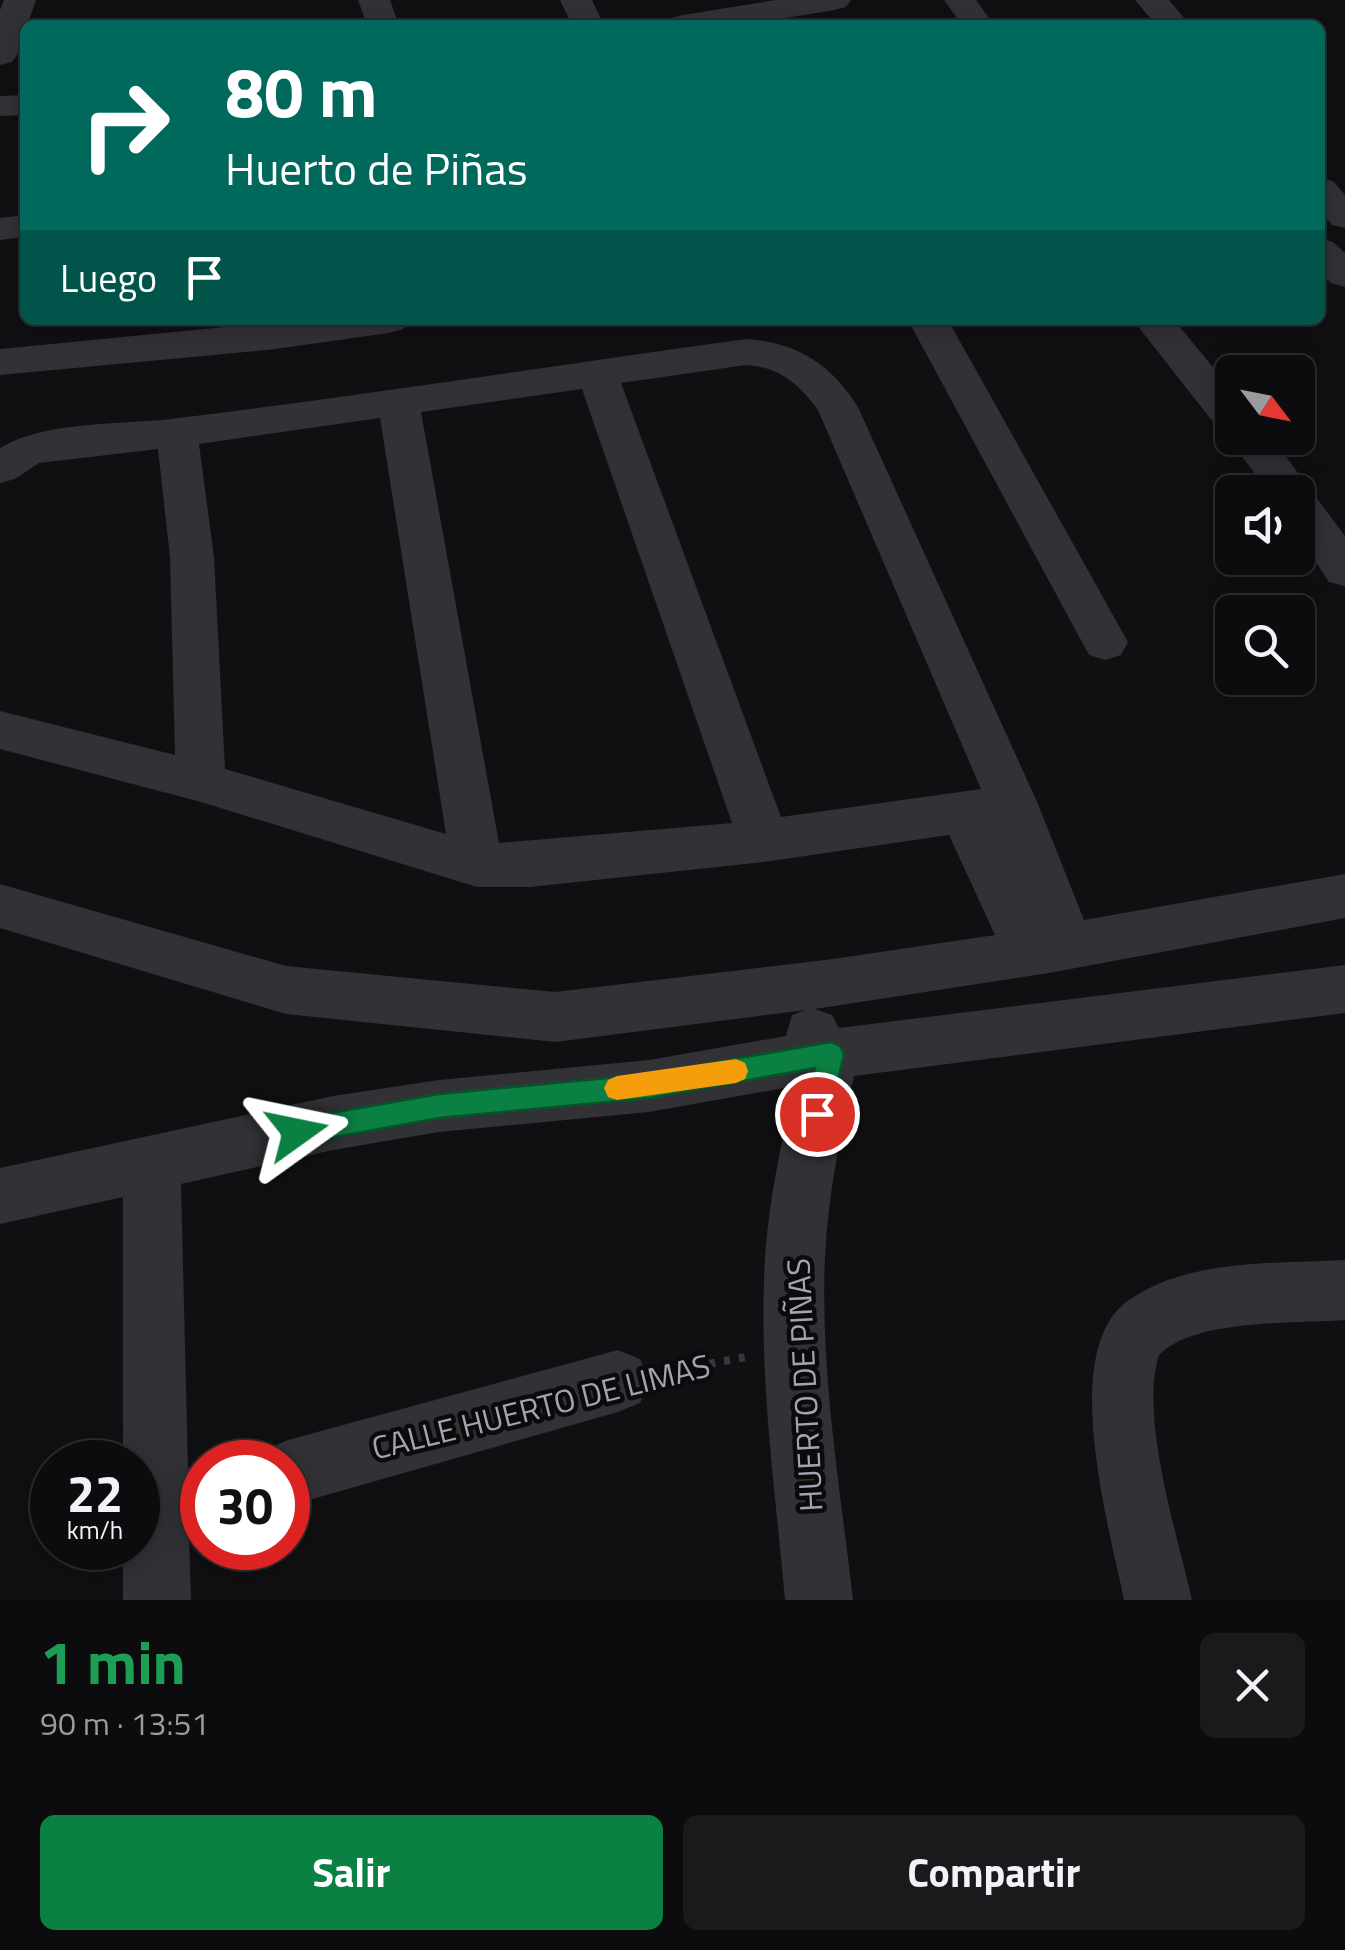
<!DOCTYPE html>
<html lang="es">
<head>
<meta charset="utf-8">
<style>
	body { margin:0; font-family:"Titillium Web",sans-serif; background:#1a191b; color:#f1f3f6; height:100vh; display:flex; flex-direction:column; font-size:38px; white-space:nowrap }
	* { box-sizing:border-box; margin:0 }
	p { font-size:32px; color:#9a9b9d }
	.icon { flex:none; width:55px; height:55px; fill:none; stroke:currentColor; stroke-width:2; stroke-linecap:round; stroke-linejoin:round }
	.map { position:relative; height:1600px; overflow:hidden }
	.sheet { display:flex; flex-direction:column; background:#0c0b0d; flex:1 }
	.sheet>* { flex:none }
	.banner { position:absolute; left:20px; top:20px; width:1305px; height:305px; border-radius:15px; box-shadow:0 5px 25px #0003,0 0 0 2px #2c2b2e; background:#00695c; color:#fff; overflow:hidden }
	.needle { width:65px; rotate:122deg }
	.fabs { position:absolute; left:1215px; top:355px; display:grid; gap:20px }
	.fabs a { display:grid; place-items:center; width:100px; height:100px; border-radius:15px; background:#0c0b0d; box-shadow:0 5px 25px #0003,0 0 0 2px #2c2b2e; font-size:50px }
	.speed { position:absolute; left:30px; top:1440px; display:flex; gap:20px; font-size:50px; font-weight:700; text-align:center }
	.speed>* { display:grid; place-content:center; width:130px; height:130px; border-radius:50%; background:#0c0b0d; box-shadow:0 5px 25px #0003,0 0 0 2px #2c2b2e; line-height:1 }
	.speed small { font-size:25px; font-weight:400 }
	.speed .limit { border:15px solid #d22; background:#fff; color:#111 }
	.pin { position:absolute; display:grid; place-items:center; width:85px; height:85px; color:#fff; margin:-42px; border:5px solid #fff; border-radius:50%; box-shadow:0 2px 10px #0007 }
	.me { position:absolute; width:110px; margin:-55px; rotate:78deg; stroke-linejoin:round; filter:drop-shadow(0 0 8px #0008) }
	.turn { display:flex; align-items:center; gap:35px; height:210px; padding:0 40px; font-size:45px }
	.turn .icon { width:130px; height:130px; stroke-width:2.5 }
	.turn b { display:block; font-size:70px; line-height:85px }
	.then { display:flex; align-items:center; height:95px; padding:0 40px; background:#0003; gap:20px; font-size:38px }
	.round { display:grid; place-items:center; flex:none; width:105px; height:105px; border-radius:15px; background:#1a191b }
	.summary { display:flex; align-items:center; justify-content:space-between; height:170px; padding:0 40px }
	h1 { font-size:60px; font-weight:700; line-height:75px; color:#1e9e55 }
	.button { display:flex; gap:20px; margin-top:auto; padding:20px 40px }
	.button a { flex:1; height:115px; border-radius:15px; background:#0b8043; color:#fff; font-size:40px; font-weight:700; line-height:115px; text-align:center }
	.button a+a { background:#1a191b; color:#f1f3f6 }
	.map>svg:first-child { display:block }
</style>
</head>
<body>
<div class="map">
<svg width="1345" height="1600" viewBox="0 0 1345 1600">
	<rect width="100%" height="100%" fill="#100f11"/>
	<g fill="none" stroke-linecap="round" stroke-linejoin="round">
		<!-- path -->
		<path stroke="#37383d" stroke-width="8" stroke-dasharray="6 9" stroke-linecap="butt" d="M 665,1372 L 746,1357"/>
		<!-- minor -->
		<path fill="#313136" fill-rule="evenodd" d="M 4,0 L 36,0 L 17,55 L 12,62 L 0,65 L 0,10 Z
			M 358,0 L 390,0 L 399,25 L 367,25 Z
			M 560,0 L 592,0 L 604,25 L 572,25 Z
			M 776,0 L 851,0 L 846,7 L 835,10 L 742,25 L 667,25 L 671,18 L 683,15 Z
			M 944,0 L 976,0 L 994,25 L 962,25 Z
			M 1135,0 L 1169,0 L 1190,25 L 1156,25 Z
			M 25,95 L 25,115 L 0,116 L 0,96 Z
			M 1320,178 L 1333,181 L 1345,195 L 1345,228 L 1332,225 L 1320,211 Z
			M 25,215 L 25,237 L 0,240 L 0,218 Z
			M 1320,238 L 1333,242 L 1345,253 L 1345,287 L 1331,283 L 1320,272 Z
			M 298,320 L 409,320 L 403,329 L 389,333 L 268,350 L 0,375 L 0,349 Z
			M 908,320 L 948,320 L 1128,642 L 1121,655 L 1105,660 L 1089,655 Z
			M 1133,320 L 1174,320 L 1232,390 L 1232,438 L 1272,438 L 1345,536 L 1345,586 L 1329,582 L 1298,534 L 1298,492 L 1269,492 L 1228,438 L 1232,431 L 1217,427 Z
			M 746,339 C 797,342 831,364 858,407 L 1038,804 L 1084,920 L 1345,874 L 1345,918 L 1049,973 L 815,1009 L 832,1015 L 839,1028 L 1345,965 L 1345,1013 L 854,1076 C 840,1136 828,1196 825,1257 C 820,1372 840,1486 853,1600 L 785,1600 C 775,1486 758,1372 765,1258 C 769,1200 781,1142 795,1086 L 649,1112 L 439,1132 L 333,1150 L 181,1184 L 188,1468 L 202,1464 L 202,1530 L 189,1533 L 191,1600 L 123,1600 L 123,1548 L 138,1548 L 138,1462 L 123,1462 L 123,1197 L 0,1224 L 0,1168 L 333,1096 L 439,1080 L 649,1060 L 786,1036 L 792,1015 L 806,1010 L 555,1042 L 286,1014 L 0,928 L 0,884 L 286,966 L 555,992 L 833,959 L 995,935 L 949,835 L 764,862 L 530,887 L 477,887 L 201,802 L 0,749 L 0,711 L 175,755 L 170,557 L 158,449 L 39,463 L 15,479 L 0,483 L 0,448 C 45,420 127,425 179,418 C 369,395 557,365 746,339 ZM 746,365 C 779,367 799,384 818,410 L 981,789 L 781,817 L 621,383 ZM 582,389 L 732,823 L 499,843 L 421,412 ZM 380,418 L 446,834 L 225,769 L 214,557 L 199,444 Z
			M 1345,1260 L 1345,1320 C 1295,1324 1195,1318 1159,1355 C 1139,1416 1178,1537 1192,1600 L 1124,1600 C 1110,1529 1057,1349 1129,1300 C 1189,1258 1276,1264 1345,1260 Z
			M 618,1350 L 640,1359 L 649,1381 L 640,1403 L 618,1412 L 288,1506 L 288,1462 L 260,1462 L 265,1450 L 288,1440 Z"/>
	</g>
	<!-- route -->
	<path fill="#0b8043" stroke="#07532c" stroke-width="2.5" d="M 831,1042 L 840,1046 L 844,1054 L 830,1114 L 826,1122 L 817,1126 L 808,1122 L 804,1114 L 815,1068 L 650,1098 L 439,1118 L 297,1144 L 288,1140 L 284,1132 L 288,1123 L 297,1119 L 439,1094 L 650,1074 Z"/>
	<!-- slow -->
	<path fill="#f59e0b" d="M 736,1059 L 745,1063 L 748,1071 L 745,1079 L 736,1083 L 617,1100 L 608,1097 L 604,1088 L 608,1080 L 617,1076 Z"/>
	<g text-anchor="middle" stroke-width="9" stroke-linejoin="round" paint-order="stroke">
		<!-- near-street labels -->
		<g font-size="32" fill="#a1a5b1" stroke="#0b0b0c">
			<text transform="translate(805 1385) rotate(-93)" y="11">HUERTO DE PIÑAS</text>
			<text transform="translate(541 1407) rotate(-14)" y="11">CALLE HUERTO DE LIMAS</text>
		</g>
	</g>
</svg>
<div class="fabs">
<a><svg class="needle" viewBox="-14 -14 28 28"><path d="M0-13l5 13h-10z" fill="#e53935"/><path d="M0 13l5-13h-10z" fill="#9a9b9d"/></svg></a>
<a><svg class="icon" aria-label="sound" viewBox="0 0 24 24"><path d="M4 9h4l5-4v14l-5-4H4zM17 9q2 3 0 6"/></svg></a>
<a><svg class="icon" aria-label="search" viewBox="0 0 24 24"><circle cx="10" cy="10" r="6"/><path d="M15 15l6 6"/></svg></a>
</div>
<div class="speed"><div>22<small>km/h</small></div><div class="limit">30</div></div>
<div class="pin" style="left:817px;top:1114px;background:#d93025"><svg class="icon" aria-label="arrive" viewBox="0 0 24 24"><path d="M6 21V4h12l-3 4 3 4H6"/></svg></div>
<svg class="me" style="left:297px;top:1132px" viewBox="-20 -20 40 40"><path d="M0-17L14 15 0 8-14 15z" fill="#0b8043" stroke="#fff" stroke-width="4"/></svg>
<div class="banner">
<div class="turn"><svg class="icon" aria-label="right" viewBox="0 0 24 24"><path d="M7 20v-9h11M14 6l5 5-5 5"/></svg><div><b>80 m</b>Huerto de Piñas</div></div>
<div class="then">Luego<svg class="icon" aria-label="arrive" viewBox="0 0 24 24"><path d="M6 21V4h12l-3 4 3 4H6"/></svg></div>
</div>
</div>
<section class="sheet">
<div class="summary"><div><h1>1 min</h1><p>90 m · 13:51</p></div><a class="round"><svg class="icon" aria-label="close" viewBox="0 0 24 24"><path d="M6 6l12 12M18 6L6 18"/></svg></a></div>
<div class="button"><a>Salir</a><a>Compartir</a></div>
</section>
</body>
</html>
